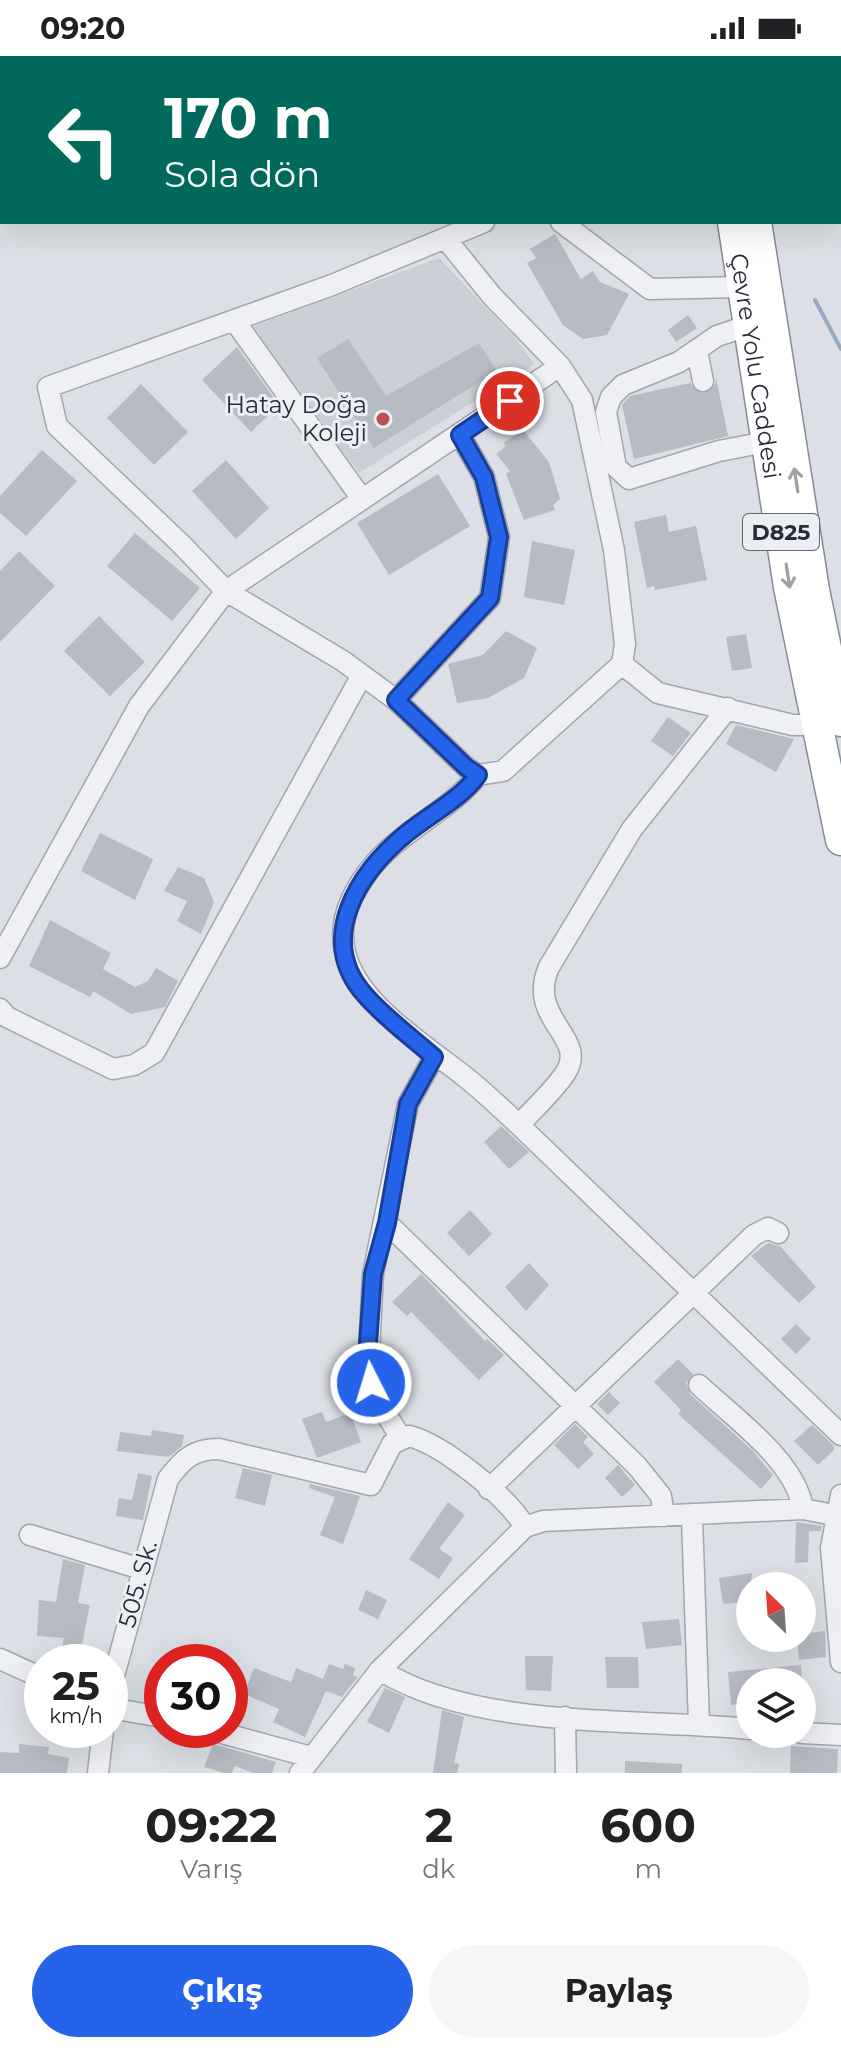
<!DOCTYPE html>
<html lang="tr">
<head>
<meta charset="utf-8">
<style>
	body { margin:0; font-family:Montserrat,sans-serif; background:#f6f6f6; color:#202124; height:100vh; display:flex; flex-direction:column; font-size:30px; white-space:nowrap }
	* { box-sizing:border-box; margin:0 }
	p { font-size:26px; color:#757577 }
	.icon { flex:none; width:44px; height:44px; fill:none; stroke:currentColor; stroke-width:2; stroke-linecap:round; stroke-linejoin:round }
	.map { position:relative; height:1717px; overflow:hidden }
	.drawer { display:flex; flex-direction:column; background:#fff; flex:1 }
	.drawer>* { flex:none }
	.guide { position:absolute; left:0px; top:0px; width:842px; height:168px; box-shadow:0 8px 32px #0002; background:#00695c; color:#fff; overflow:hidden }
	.needle { width:52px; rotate:335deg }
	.tools { position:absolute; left:736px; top:1516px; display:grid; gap:16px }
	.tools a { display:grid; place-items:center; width:80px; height:80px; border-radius:50%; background:#fff; box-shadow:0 8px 32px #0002; font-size:40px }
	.speed { position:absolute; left:24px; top:1588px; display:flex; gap:16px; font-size:40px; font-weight:700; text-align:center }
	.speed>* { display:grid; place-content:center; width:104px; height:104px; border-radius:50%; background:#fff; box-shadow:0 8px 32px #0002; line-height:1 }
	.speed small { font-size:20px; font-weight:400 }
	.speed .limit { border:12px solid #d22; background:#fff; color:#111 }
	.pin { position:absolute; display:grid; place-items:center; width:68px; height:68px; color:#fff; margin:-34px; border:4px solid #fff; border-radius:50%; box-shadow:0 2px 8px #0007 }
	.me { position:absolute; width:88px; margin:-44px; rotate:355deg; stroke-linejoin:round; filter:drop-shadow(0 0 6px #0008) }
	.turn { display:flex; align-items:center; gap:28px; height:168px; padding:0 32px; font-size:36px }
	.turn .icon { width:104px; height:104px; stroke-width:2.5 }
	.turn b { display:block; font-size:56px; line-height:68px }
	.eta { display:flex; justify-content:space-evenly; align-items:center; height:136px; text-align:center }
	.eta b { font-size:48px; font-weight:700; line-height:56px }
	.action { display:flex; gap:16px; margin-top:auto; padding:16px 32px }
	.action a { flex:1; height:92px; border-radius:48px; background:#2563eb; color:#fff; font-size:32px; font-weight:700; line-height:92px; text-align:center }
	.action a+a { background:#f6f6f6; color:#202124 }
	.status { display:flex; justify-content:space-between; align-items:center; height:56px; padding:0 40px; background:#fff; direction:ltr }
	.status svg { height:22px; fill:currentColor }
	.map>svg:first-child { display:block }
</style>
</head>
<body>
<div class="status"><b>09:20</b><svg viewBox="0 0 49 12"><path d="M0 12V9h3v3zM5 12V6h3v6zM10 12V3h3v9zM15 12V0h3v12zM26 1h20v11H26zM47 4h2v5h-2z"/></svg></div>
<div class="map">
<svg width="841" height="1717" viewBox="0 0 841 1717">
	<rect width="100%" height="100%" fill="#dcdfe5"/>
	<!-- built -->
	<path fill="#cbced5" d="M 439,202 L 516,283 L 534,308 L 359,417 L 251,271 Z"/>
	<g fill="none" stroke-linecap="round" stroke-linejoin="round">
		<!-- stream -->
		<path stroke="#9ba9c1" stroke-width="4" d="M 815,244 L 841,293"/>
	</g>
	<!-- building -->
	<path fill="#b7bbc4" d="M 555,178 L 581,223 L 593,215 L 600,226 L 629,238 L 607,279 L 583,283 L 563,269 L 527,207 L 536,202 L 530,193 Z
		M 688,259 L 697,272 L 676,286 L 668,274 Z
		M 348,283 L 386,340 L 479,287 L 497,315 L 374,392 L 317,302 Z
		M 237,291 L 279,349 L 251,376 L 202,324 Z
		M 716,322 L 728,380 L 634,403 L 622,349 L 630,340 L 690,327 L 698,337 L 706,338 L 715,330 Z
		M 141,328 L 188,376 L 154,409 L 107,362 Z
		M 524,375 L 549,406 L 560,443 L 553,449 L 555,454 L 524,464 L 506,418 L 510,415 L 496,398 L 505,391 L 504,386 Z
		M 42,394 L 77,425 L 26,480 L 0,457 L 0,440 Z
		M 226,404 L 269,452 L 236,483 L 192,435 Z
		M 438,418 L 470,470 L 389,519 L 357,467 Z
		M 666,459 L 669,476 L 696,470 L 707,524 L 655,534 L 654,530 L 647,532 L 634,466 Z
		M 135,477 L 200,532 L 172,565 L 107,510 Z
		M 532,485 L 575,494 L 564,549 L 524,541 Z
		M 19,495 L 55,530 L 0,586 L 0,515 Z
		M 99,560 L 145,606 L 110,640 L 64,595 Z
		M 506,575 L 537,592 L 524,622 L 488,642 L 457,647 L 448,608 L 483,599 Z
		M 746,578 L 752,612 L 732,615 L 726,581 Z
		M 668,661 L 691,677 L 673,700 L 651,685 Z
		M 736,669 L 794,683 L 776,716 L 726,688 Z
		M 100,777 L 153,803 L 135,844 L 81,815 Z
		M 178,811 L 204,822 L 214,846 L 201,878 L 177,865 L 187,845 L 164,835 Z
		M 50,864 L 111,897 L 103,913 L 135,931 L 148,925 L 156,912 L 178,925 L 165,951 L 131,958 L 93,935 L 90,941 L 29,910 Z
		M 501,1070 L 529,1096 L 509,1113 L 484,1086 Z
		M 470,1154 L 492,1178 L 469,1200 L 447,1177 Z
		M 768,1187 L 780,1190 L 816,1231 L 799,1247 L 751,1200 Z
		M 529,1207 L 549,1229 L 526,1255 L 505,1231 Z
		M 421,1218 L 485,1285 L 487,1283 L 504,1299 L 479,1324 L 411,1256 L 407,1260 L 392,1246 Z
		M 796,1268 L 811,1283 L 796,1298 L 781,1283 Z
		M 678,1303 L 693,1318 L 686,1327 L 690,1338 L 752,1394 L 773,1419 L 761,1433 L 678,1358 L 681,1354 L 654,1326 Z
		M 609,1336 L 620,1347 L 608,1359 L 597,1348 Z
		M 322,1356 L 326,1366 L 350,1357 L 361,1386 L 317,1402 L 302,1363 Z
		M 575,1368 L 588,1381 L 583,1386 L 594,1398 L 578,1413 L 554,1389 Z
		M 812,1369 L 834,1390 L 834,1394 L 818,1409 L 794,1385 Z
		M 152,1374 L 184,1379 L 182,1390 L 169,1401 L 117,1395 L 120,1376 L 151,1380 Z
		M 618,1409 L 635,1429 L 622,1441 L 605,1422 Z
		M 243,1412 L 272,1419 L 265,1450 L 235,1442 Z
		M 138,1417 L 152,1420 L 143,1464 L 116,1460 L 119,1442 L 132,1444 Z
		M 310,1428 L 360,1440 L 343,1488 L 320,1479 L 335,1441 L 309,1432 Z
		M 448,1446 L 465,1459 L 439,1493 L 453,1502 L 439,1523 L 409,1503 Z
		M 796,1466 L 822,1470 L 821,1475 L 809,1475 L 808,1506 L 795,1507 Z
		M 63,1503 L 85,1509 L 78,1547 L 90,1549 L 81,1593 L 62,1591 L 64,1582 L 37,1580 L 39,1544 L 56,1546 Z
		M 752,1517 L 750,1545 L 723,1548 L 719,1522 Z
		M 366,1534 L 387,1544 L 378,1563 L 358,1554 Z
		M 679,1563 L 682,1589 L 646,1593 L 642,1566 Z
		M 825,1575 L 826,1601 L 799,1604 L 797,1582 L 802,1582 L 802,1578 Z
		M 525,1600 L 553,1600 L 551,1635 L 526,1634 Z
		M 605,1601 L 638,1601 L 639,1632 L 607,1632 Z
		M 329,1608 L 343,1613 L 345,1608 L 355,1612 L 353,1619 L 358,1621 L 342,1641 L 326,1635 L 305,1681 L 273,1666 L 279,1653 L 244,1638 L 254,1612 L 291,1626 L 296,1612 L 323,1623 Z
		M 801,1609 L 802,1626 L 750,1626 L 750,1647 L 731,1649 L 728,1616 Z
		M 385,1632 L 405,1641 L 389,1677 L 367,1666 Z
		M 442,1654 L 464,1661 L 454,1707 L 459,1708 L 457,1717 L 433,1717 Z
		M 19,1688 L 49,1691 L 48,1698 L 69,1702 L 67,1717 L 0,1717 L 0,1696 L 19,1697 Z
		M 213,1688 L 276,1706 L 272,1717 L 253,1717 L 235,1710 L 232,1717 L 224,1717 L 204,1711 Z
		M 791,1690 L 838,1693 L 837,1717 L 790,1717 Z
		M 625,1705 L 682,1708 L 682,1717 L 625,1717 Z"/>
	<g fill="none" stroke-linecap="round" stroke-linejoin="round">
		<!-- minor-tunnel -->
		<path stroke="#b8bbc3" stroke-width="20" stroke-dasharray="20 10" stroke-linecap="butt" d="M 703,325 L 717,382"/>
		<defs>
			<path id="minor" d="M 411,0 L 412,2
				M 561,166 L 650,233 L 741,231
				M 445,182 L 492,240 L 560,310 L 582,344 L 614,494 L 625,588 L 622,608 L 503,715 L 478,719 L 467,712 L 396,644 L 343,605 L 226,535 L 181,488 L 57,370 L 48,331 L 332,229 L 484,166
				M 234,264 L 362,443
				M 747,270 L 717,280 L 679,306 L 623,329 L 611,341 L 606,356 L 616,411 L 629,423 L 719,395 L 766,386
				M 697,295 L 703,325
				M 622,608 L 658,637 L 793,669 L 818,669
				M 396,644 L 490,542 L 499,481 L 484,421 L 460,379
				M 478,719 C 455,750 404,774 376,806 C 290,906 391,963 464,1020 C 483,1035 501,1052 519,1069 L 841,1379
				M 0,902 L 139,650 L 226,535 L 560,310
				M 0,953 L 7,961 L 113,1013 L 134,1009 L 154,997 L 362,619
				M 519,1069 C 534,1052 554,1035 566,1016 C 588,981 526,963 549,911 L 632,773 L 728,652
				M 387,1167 L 637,1410 L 661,1440 L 664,1460
				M 699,1329 C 734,1362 796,1405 803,1453
				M 401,1382 L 376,1342 L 368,1314 L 373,1218 L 408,1048 L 434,1001
				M 489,1433 L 754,1179 L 768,1172 L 778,1177
				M 841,1439 L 831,1492 L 841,1606
				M 692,1461 L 699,1668
				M 30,1479 L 141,1513
				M 0,1603 L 42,1622
				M 380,1614 C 476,1674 638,1662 750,1673
				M 110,1634 L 168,1423 C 183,1403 193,1393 219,1393 L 371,1429 L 392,1388 L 409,1380 C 442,1388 508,1441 525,1471
				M 110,1652 L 162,1661
				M 565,1661 L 566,1717
				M 211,1674 L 311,1701
				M 802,1677 L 841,1679
				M 98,1717 L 103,1674
				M 300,1717 L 380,1614 L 525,1471 L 543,1465 L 803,1453 L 834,1459"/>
			<g id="highway">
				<path d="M 687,0 L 688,2"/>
				<path d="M 714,0 L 715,2"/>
				<path d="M 738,0 L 738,2"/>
				<path d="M 761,0 L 761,2"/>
				<path id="s1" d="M 733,166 L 789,531 L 841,784"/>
				<path d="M 756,166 L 814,534 L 841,665"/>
			</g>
		</defs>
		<!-- minor casing -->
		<use href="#minor" stroke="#a2a6ae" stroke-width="23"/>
		<!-- highway casing -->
		<use href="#highway" stroke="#868b99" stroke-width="33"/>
		<!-- minor -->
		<use href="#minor" stroke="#eff0f4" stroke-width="20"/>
		<!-- highway -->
		<use href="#highway" stroke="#fff" stroke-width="30"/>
	</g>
	<!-- one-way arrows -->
	<defs><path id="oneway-shaft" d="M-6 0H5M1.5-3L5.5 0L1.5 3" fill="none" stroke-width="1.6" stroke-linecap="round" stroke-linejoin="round" transform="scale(2)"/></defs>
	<g stroke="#9ea0a6">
		<use href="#oneway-shaft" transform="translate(796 424) rotate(-99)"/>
		<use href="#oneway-shaft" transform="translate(788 520) rotate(81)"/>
	</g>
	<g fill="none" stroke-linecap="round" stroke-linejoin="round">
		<defs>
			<path id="route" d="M 371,1327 L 367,1302 L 373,1218 L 387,1167 L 408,1048 L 434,1001 C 411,981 385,962 365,939 C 315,883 359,816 407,777 C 429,759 462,742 478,719 L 467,712 L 396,644 L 490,542 L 499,481 L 484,421 L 460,379 L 510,345"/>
		</defs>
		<!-- route casing -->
		<use href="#route" stroke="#184099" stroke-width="20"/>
		<!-- route -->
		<use href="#route" stroke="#2563eb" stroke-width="14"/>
	</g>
	<!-- markers -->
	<circle fill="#bd4e51" stroke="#ebeef3" stroke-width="3" cx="383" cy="363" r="8"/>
	<g text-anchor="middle" stroke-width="6" stroke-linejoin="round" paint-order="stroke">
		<!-- shield labels -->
		<rect fill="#ebeef3" stroke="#626671" stroke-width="2" x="743" y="458" width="76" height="36" rx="6"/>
		<g font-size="22" font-weight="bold" fill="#282c39">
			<text x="781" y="484">D825</text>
		</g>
		<!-- street labels -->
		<g font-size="24" fill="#282c39" stroke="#ebeef3">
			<text dy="8" stroke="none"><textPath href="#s1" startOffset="146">Çevre Yolu Caddesi</textPath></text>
			<text transform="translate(138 1528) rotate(-75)" y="8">505. Sk.</text>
		</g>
		<!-- poi labels -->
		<g font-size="24" fill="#282c39" stroke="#ebeef3" text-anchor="end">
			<text x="367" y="357">Hatay Doğa<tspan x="367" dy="28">Koleji</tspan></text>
		</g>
	</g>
</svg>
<div class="tools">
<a><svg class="needle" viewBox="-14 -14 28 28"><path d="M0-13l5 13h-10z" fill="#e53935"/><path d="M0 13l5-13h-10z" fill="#757577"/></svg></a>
<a><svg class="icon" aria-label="layers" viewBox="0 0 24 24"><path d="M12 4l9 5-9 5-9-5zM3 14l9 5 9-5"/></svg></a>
</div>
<div class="speed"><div>25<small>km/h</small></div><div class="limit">30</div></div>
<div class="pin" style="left:510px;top:345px;background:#d93025"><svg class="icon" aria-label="arrive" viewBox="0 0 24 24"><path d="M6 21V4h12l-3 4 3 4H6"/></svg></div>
<svg class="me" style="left:371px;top:1327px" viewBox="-20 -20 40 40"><circle r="17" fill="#2563eb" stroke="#fff" stroke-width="3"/><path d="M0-11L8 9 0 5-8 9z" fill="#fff"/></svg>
<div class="guide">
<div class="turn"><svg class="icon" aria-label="left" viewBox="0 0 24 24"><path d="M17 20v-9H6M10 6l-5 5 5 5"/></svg><div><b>170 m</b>Sola dön</div></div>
</div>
</div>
<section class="drawer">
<div class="eta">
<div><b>09:22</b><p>Varış</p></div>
<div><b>2</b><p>dk</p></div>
<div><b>600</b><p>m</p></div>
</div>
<div class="action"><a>Çıkış</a><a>Paylaş</a></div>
</section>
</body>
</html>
